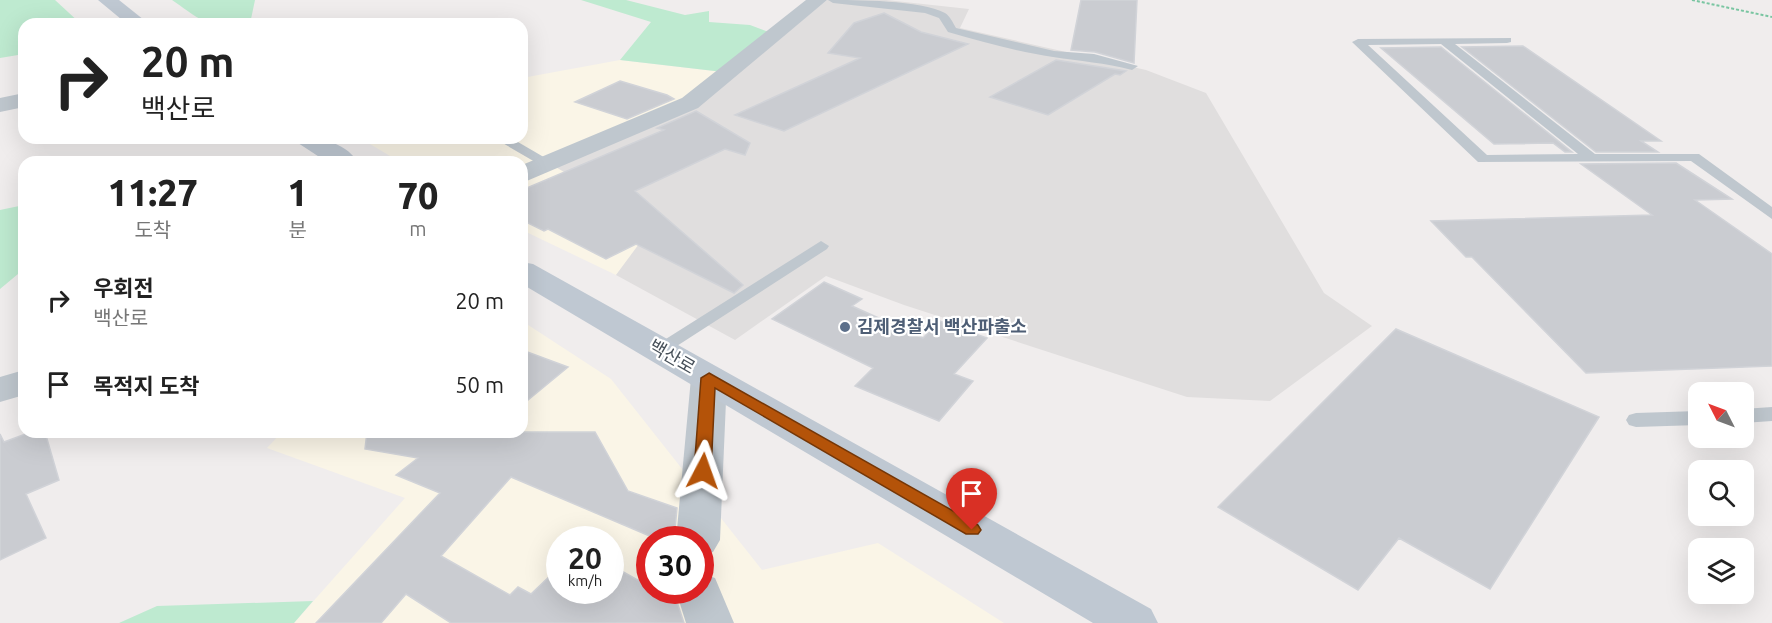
<!DOCTYPE html>
<html lang="ko">
<head>
<meta charset="utf-8">
<style>
	body { margin:0; font-family:Ubuntu,"Noto Sans KR",sans-serif; background:#f2f2f2; color:#222; height:100vh; display:flex; flex-direction:column; font-size:22px; white-space:nowrap }
	* { box-sizing:border-box; margin:0 }
	p { font-size:20px; color:#767676 }
	.icon { flex:none; width:33px; height:33px; fill:none; stroke:currentColor; stroke-width:2; stroke-linecap:round; stroke-linejoin:round }
	.map { position:relative; flex:1; overflow:hidden }
	.panel { position:absolute; left:18px; top:156px; width:510px; height:282px; display:flex; flex-direction:column; background:#fff; border-radius:18px; box-shadow:0 6px 24px #0002 }
	.panel>* { flex:none }
	.banner { position:absolute; left:18px; top:18px; width:510px; height:126px; border-radius:18px; box-shadow:0 6px 24px #0002; background:#fff; color:#222; overflow:hidden }
	.needle { width:39px; rotate:312deg }
	.controls { position:absolute; left:1688px; top:382px; display:grid; gap:12px }
	.controls a { display:grid; place-items:center; width:66px; height:66px; border-radius:12px; background:#fff; box-shadow:0 6px 24px #0002; font-size:30px }
	.speed { position:absolute; left:546px; top:526px; display:flex; gap:12px; font-size:30px; font-weight:700; text-align:center }
	.speed>* { display:grid; place-content:center; width:78px; height:78px; border-radius:50%; background:#fff; box-shadow:0 6px 24px #0002; line-height:1 }
	.speed small { font-size:15px; font-weight:400 }
	.speed .limit { border:9px solid #d22; background:#fff; color:#111 }
	.pin { position:absolute; display:grid; place-items:center; width:51px; height:51px; color:#fff; margin:-62px -26px; border-radius:50% 50% 50% 0; rotate:-45deg; box-shadow:0 0 6px #0007 }
	.pin .icon { rotate:45deg }
	.me { position:absolute; width:66px; margin:-33px; rotate:4deg; stroke-linejoin:round; filter:drop-shadow(0 0 4px #0008) }
	.turn { display:flex; align-items:center; gap:21px; height:126px; padding:0 24px; font-size:27px }
	.turn .icon { width:78px; height:78px; stroke-width:2.5 }
	.turn b { display:block; font-size:42px; line-height:51px }
	.eta { display:flex; justify-content:space-evenly; align-items:center; height:102px; text-align:center }
	.eta b { font-size:36px; font-weight:800; line-height:42px }
	ul { padding:0; list-style:none }
	li { display:flex; align-items:center; gap:18px; height:84px; padding:0 24px }
	li div { flex:1 }
	li b { display:block; font-size:22px }
	li em { font-style:normal }
	.map>svg:first-child { display:block }
</style>
</head>
<body>
<div class="map">
<svg width="1772" height="623" viewBox="0 0 1772 623">
	<rect width="100%" height="100%" fill="#f0eded"/>
	<!-- commercial -->
	<path fill="#faf5e7" fill-rule="evenodd" d="M 620,60 L 723,72 L 703,102 L 555,166 L 654,226 L 616,275 L 522,230 L 522,162 L 400,162 L 360,138 L 522,138 L 522,78 Z
		M 522,321 L 611,379 L 762,570 L 878,543 L 1004,623 L 294,623 L 405,498 L 267,448 L 282,432 L 522,432 ZM 560,540 L 610,540 L 610,591 L 560,591 ZM 650,540 L 700,540 L 700,591 L 650,591 Z"/>
	<!-- education -->
	<path fill="#e0dede" d="M 827,0 L 886,0 L 969,9 L 960,28 L 1146,70 L 1206,93 L 1324,293 L 1372,326 L 1270,401 L 1187,397 L 904,305 L 826,276 L 735,340 L 616,275 L 653,225 L 554,166 L 703,102 Z"/>
	<!-- green -->
	<path fill="#beead0" d="M 0,0 L 55,0 L 81,24 L 24,24 L 24,54 L 0,58 Z
		M 172,0 L 255,0 L 251,19 C 207,29 208,25 172,0 Z
		M 581,0 L 626,0 L 685,15 L 709,11 L 709,22 L 750,25 L 771,33 L 723,72 L 620,60 L 651,22 Z
		M 24,205 L 24,269 L 0,289 L 0,210 Z
		M 313,601 L 294,623 L 119,623 L 157,606 Z"/>
	<!-- building -->
	<path fill="#caccd1" stroke="#d1d3d8" stroke-width="1.5" d="M 1081,0 L 1137,0 L 1134,63 L 1095,52 L 1071,50 Z
		M 884,13 L 921,32 L 968,44 L 784,131 L 735,115 L 860,58 L 828,53 L 854,23 Z
		M 1523,46 L 1661,141 L 1641,141 L 1658,152 L 1596,152 L 1462,47 Z
		M 1441,47 L 1572,152 L 1565,152 L 1553,143 L 1494,144 L 1381,48 Z
		M 1056,60 L 1126,71 L 1120,75 L 1115,74 L 1048,115 L 990,97 Z
		M 620,81 L 667,95 L 674,99 L 627,119 L 575,102 Z
		M 696,111 L 750,143 L 745,155 L 725,149 L 635,191 L 743,285 L 734,293 L 636,244 L 606,259 L 548,229 L 544,231 L 522,220 L 522,190 L 664,130 L 657,128 Z
		M 1676,163 L 1732,199 L 1695,200 L 1772,254 L 1772,366 L 1586,373 L 1472,257 L 1466,257 L 1431,221 L 1652,215 L 1581,164 Z
		M 824,282 L 862,299 L 852,306 L 923,338 L 940,321 L 987,338 L 954,374 L 973,381 L 939,421 L 855,386 L 873,368 L 772,319 Z
		M 1396,329 L 1599,417 L 1490,589 L 1399,538 L 1358,590 L 1218,507 Z
		M 522,350 L 568,367 L 522,405 Z
		M 31,432 L 45,432 L 59,480 L 26,494 L 46,538 L 0,560 L 0,434 L 4,442 Z
		M 367,432 L 595,432 L 628,491 L 677,508 L 675,529 L 666,540 L 659,540 L 511,477 L 441,556 L 510,595 L 518,587 L 531,594 L 551,575 L 560,580 L 560,591 L 578,591 L 588,597 L 595,591 L 610,591 L 610,576 L 618,569 L 650,587 L 650,591 L 657,591 L 677,602 L 684,623 L 451,623 L 406,594 L 381,623 L 316,623 L 440,493 L 396,475 L 418,458 L 365,449 Z"/>
	<g fill="none" stroke-linecap="round" stroke-linejoin="round">
		<!-- path -->
		<path stroke="#79c5a1" stroke-width="2" stroke-dasharray="3 2" stroke-linecap="butt" d="M 1692,0 L 1772,17"/>
		<!-- lane -->
		<path fill="#bfc7ce" fill-rule="evenodd" d="M 828,0 C 856,0 921,0 945,13 C 950,16 953,23 956,28 L 1054,51 L 1094,54 L 1138,66 L 1132,70 C 1105,63 1080,61 1053,57 C 1018,52 983,42 948,32 L 939,18 L 925,13 L 833,3 Z
			M 1511,38 L 1511,42 L 1507,43 L 1455,44 L 1595,154 L 1699,154 L 1772,207 L 1772,219 L 1691,161 L 1478,162 L 1352,42 L 1358,39 ZM 1441,44 L 1578,154 L 1487,155 L 1368,45 Z
			M 494,138 L 511,138 L 554,163 L 552,166 L 542,166 Z
			M 821,241 L 829,246 L 827,249 L 666,353 L 652,353 L 650,349 Z
			M 1772,407 L 1772,421 L 1743,423 L 1743,409 Z
			M 1698,411 L 1698,425 L 1636,427 L 1629,425 L 1626,420 L 1629,415 L 1636,413 Z"/>
		<!-- street -->
		<path fill="#bfc7ce" fill-rule="evenodd" d="M 806,0 L 827,0 L 698,108 L 522,183 L 522,165 L 682,98 Z
			M 24,93 L 24,107 L 0,112 L 0,98 Z
			M 709,366 L 722,370 L 727,378 L 720,540 L 713,552 L 700,556 L 700,540 L 676,540 L 691,378 L 696,370 Z
			M 24,370 L 24,395 L 0,402 L 0,377 Z
			M 700,573 L 715,578 L 734,623 L 686,623 L 676,591 L 700,591 Z"/>
		<!-- secondary -->
		<path fill="#bfc8d2" fill-rule="evenodd" d="M 98,0 L 119,0 L 149,24 L 127,24 Z
			M 295,138 C 318,138 343,140 358,162 L 327,162 L 298,143 Z
			M 522,262 L 533,264 L 1151,609 L 1158,623 L 1093,623 L 522,284 Z"/>
	</g>
	<!-- route -->
	<path fill="#b45309" stroke="#753606" stroke-width="1.5" d="M 709,373 L 978,525 L 981,530 L 978,534 L 966,534 L 715,388 L 711,471 L 703,477 L 697,475 L 694,471 L 701,378 Z"/>
	<!-- markers -->
	<circle fill="#5c6f8a" stroke="#fff" stroke-width="2" cx="845" cy="327" r="6"/>
	<g text-anchor="middle" stroke-width="4.5" stroke-linejoin="round" paint-order="stroke">
		<!-- service labels -->
		<g font-size="18" font-weight="bold" fill="#4e5e75" stroke="#fff" text-anchor="start">
			<text x="857" y="333">김제경찰서 백산파출소</text>
		</g>
		<!-- street labels -->
		<g font-size="18" fill="#475059" stroke="#fff">
			<text transform="translate(672 357) rotate(30)" y="6">백산로</text>
		</g>
	</g>
</svg>
<div class="controls">
<a><svg class="needle" viewBox="-14 -14 28 28"><path d="M0-13l5 13h-10z" fill="#e53935"/><path d="M0 13l5-13h-10z" fill="#767676"/></svg></a>
<a><svg class="icon" aria-label="search" viewBox="0 0 24 24"><circle cx="10" cy="10" r="6"/><path d="M15 15l6 6"/></svg></a>
<a><svg class="icon" aria-label="layers" viewBox="0 0 24 24"><path d="M12 4l9 5-9 5-9-5zM3 14l9 5 9-5"/></svg></a>
</div>
<div class="speed"><div>20<small>km/h</small></div><div class="limit">30</div></div>
<div class="pin" style="left:972px;top:530px;background:#d93025"><svg class="icon" aria-label="arrive" viewBox="0 0 24 24"><path d="M6 21V4h12l-3 4 3 4H6"/></svg></div>
<svg class="me" style="left:703px;top:471px" viewBox="-20 -20 40 40"><path d="M0-17L14 15 0 8-14 15z" fill="#b45309" stroke="#fff" stroke-width="4"/></svg>
<div class="banner">
<div class="turn"><svg class="icon" aria-label="right" viewBox="0 0 24 24"><path d="M7 20v-9h11M14 6l5 5-5 5"/></svg><div><b>20 m</b>백산로</div></div>
</div>
<section class="panel">
<div class="eta">
<div><b>11:27</b><p>도착</p></div>
<div><b>1</b><p>분</p></div>
<div><b>70</b><p>m</p></div>
</div>
<ul>
<li><svg class="icon" aria-label="right" viewBox="0 0 24 24"><path d="M7 20v-9h11M14 6l5 5-5 5"/></svg><div><b>우회전</b><p>백산로</p></div><em>20 m</em></li>
<li><svg class="icon" aria-label="arrive" viewBox="0 0 24 24"><path d="M6 21V4h12l-3 4 3 4H6"/></svg><div><b>목적지 도착</b></div><em>50 m</em></li>
</ul>
</section>
</div>
</body>
</html>
